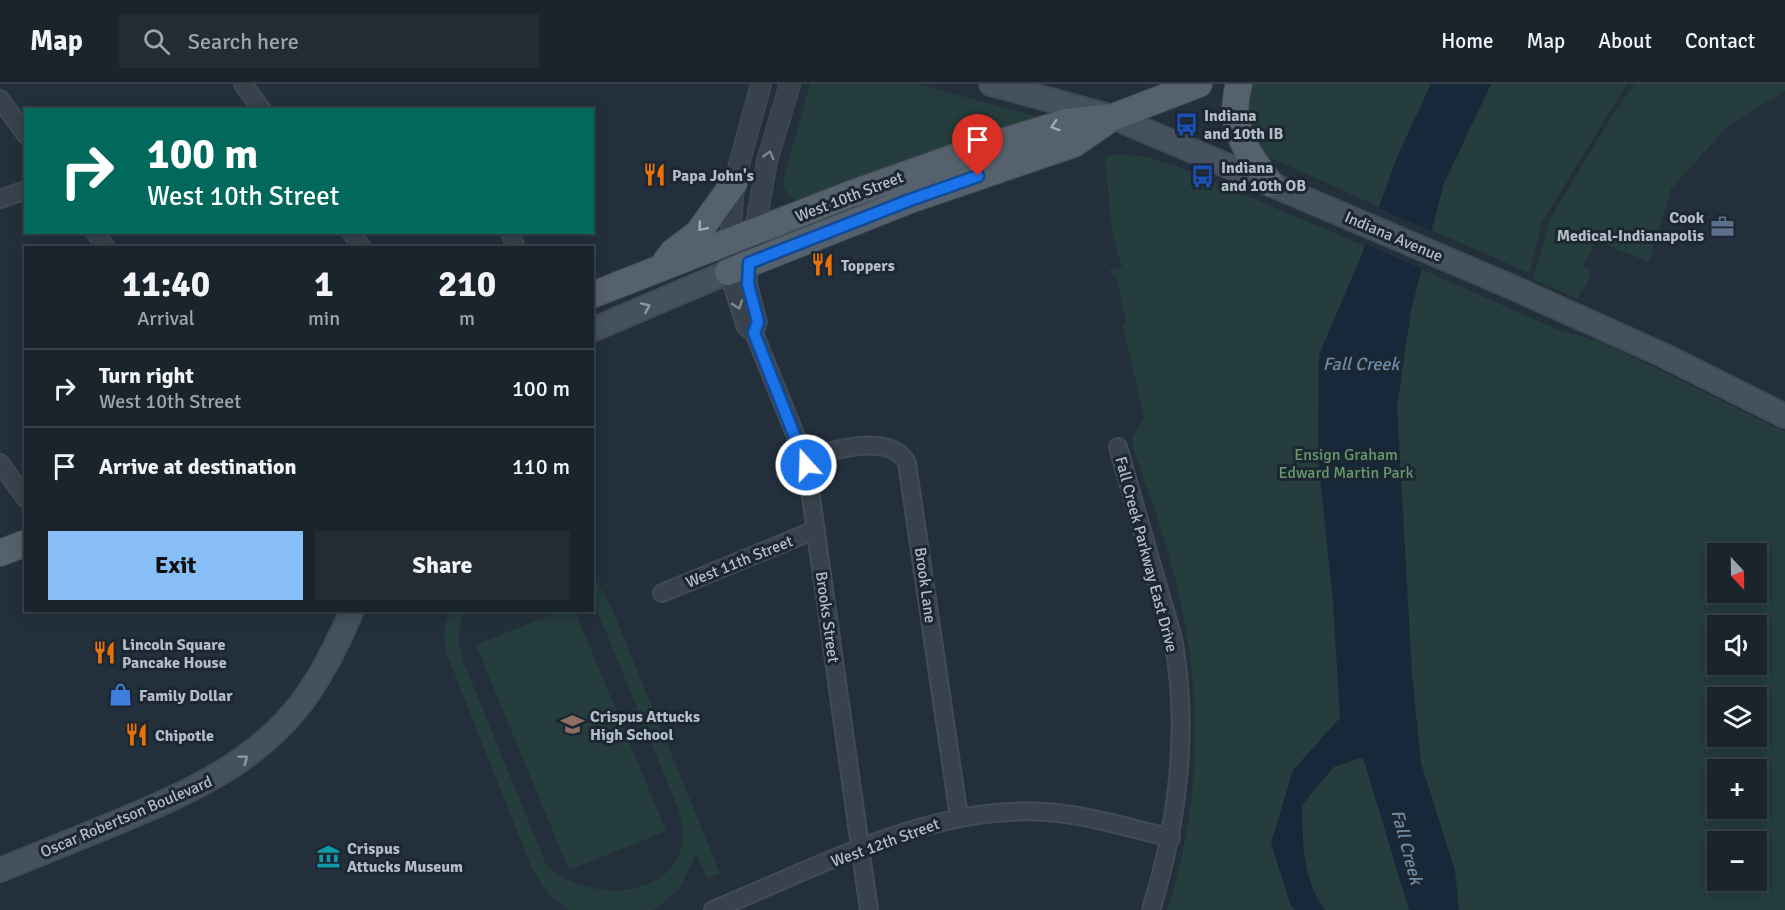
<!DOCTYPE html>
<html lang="en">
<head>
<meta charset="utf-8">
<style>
	body { margin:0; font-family:Signika,sans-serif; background:#232c35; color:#f1f3f6; height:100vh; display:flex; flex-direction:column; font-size:22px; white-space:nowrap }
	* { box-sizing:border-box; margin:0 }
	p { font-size:20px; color:#9fa4aa }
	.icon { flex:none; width:33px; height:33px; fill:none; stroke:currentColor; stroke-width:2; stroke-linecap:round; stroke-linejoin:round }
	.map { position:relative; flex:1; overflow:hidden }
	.drawer { position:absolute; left:24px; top:162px; width:570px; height:366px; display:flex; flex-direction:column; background:#1a242d; border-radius:0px; box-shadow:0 3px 15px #0003,0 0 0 2px #384149 }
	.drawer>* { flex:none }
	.hud { position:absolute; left:24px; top:24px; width:570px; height:126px; border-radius:0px; box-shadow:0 3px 15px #0003,0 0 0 2px #384149; background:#00695c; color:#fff; overflow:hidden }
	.needle { width:39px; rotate:158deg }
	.controls { position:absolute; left:1707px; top:459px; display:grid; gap:12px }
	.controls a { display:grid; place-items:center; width:60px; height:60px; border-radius:0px; background:#1a242d; box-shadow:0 3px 15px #0003,0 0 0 2px #384149; font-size:30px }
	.pin { position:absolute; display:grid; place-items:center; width:51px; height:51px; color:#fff; margin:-62px -26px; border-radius:50% 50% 50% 0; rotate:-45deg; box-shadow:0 0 6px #0007 }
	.pin .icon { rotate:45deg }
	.me { position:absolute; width:66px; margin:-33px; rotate:340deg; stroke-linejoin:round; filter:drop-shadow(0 0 4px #0008) }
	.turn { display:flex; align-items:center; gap:21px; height:126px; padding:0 24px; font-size:27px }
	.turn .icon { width:78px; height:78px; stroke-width:2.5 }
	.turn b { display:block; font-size:42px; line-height:51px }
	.eta { display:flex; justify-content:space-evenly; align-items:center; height:102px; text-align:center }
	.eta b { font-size:36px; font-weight:700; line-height:42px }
	.primary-button { display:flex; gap:12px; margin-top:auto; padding:12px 24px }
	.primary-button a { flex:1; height:69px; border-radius:0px; background:#87bef8; color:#111; font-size:24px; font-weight:700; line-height:69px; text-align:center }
	.primary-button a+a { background:#232c35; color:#f1f3f6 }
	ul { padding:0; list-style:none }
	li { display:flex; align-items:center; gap:18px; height:78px; padding:0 24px; border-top:2px solid #384149 }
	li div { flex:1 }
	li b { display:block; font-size:22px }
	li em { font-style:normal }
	header { display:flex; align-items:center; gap:36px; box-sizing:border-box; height:84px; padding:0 30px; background:#1a242d; border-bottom:2px solid #384149 }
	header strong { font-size:28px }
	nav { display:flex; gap:33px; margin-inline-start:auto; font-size:21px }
	.search { width:420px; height:54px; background:#232c35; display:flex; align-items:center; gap:15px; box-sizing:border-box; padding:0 21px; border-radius:0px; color:#9fa4aa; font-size:22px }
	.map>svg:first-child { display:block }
</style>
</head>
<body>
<header>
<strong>Map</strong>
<div class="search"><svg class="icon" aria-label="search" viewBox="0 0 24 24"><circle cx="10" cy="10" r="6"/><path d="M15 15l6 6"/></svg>Search here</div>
<nav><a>Home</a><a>Map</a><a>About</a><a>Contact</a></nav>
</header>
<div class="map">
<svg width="1785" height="826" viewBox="0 0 1785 826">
	<rect width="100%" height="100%" fill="#23303c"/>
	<!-- green -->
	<path fill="#253d3d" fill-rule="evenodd" d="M 810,0 L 919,0 L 1037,33 L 870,90 L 800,118 C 789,114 785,110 783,98 Z
		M 1252,0 L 1431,0 L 1398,71 L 1379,123 L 1263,70 L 1251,56 L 1245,9 Z
		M 1491,0 L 1627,0 L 1542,138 L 1529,189 L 1432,146 L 1444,99 Z
		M 1635,0 L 1785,0 L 1785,7 L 1728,42 L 1671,105 L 1649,178 L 1596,157 L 1583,182 L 1591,187 L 1587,200 L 1577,215 L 1533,195 L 1550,135 L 1612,32 Z
		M 1119,70 L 1148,73 L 1179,83 L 1365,162 L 1363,170 L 1418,196 L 1421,185 L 1556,245 L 1606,260 L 1785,348 L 1785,826 L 1167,826 C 1198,734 1203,630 1184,534 C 1173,476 1153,420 1133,364 L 1133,353 L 1144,333 L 1123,242 L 1126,237 L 1117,194 L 1108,187 L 1122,183 L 1112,147 L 1105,74 ZM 1718,470 L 1756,470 L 1756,508 L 1718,508 ZM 1718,542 L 1756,542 L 1756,580 L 1718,580 ZM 1718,614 L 1756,614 L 1756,652 L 1718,652 ZM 1718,686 L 1756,686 L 1756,724 L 1718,724 ZM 1718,758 L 1756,758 L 1756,796 L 1718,796 Z
		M 593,492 L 610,520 L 720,789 L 707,794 L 696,770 L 680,804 L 654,826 L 569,826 L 548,810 L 532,785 L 446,568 L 444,553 L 448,527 L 463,527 L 458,555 L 463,577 L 546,780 C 589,826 708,814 678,724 L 593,516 Z
		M 560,527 L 575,527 L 666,747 L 569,786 L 476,561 Z"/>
	<!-- water -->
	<path fill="#16283a" d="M 1431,0 L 1491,0 L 1444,99 L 1411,226 L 1397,323 L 1412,591 L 1421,679 L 1455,787 L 1459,826 L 1409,826 L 1363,673 L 1334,683 L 1302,721 C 1303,758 1302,795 1325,826 L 1296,826 L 1291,822 L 1271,759 L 1293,686 L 1340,634 L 1333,518 L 1318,373 L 1319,271 L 1362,170 L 1398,71 Z"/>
	<!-- pier -->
	<path fill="#23303c" d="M 1376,123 L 1434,148 L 1424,186 L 1363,159 Z"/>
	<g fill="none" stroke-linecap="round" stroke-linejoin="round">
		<defs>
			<path id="minor" d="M 243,0 L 262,26
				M 0,15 L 26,51
				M 0,115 L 26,106
				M 95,148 L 106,164
				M 351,148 L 362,164
				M 510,148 L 516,164
				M 749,179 L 748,200 L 758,238 L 754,249
				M 728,188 L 746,243 L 754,249 L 806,377 L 869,826
				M 1118,363 C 1131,408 1144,454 1157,499 C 1162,519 1170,540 1174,560 C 1189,649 1177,741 1151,826
				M 804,373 C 833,368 889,347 907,379 L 959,733
				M 0,379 L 26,415
				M 662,509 L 815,446
				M 713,826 C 816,784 932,720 1046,728 C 1088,731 1130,744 1171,754"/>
			<path id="tertiary" d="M 749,179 L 767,77 L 790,0
				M 728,188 L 734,99 L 761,0"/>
			<path id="secondary" d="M 991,0 L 1113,33 L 1512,203 L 1663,271 L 1785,332
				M 592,246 L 728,188
				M 0,786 C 39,770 78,754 118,738 C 187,709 255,680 302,618 C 323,590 338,559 352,526"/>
			<path id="primary" d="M 1239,0 C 1227,41 1246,68 1270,99
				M 666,177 L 673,168 L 698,149 L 734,99
				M 728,188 L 910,116 L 1074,60 L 1113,33 L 1199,0
				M 592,211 L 848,111 L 972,67 L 1067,38 L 1113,33
				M 0,469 L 26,459"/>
		</defs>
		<!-- minor casing -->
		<use href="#minor" stroke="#404b55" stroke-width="20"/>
		<!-- tertiary casing -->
		<use href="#tertiary" stroke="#404b55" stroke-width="22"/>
		<!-- secondary casing -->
		<use href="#secondary" stroke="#404b55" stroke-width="26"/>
		<!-- primary casing -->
		<use href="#primary" stroke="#404b55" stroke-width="28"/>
		<!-- minor -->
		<use href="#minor" stroke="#37424c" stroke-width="16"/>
		<!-- tertiary -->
		<use href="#tertiary" stroke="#37424c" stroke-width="20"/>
		<!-- secondary -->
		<use href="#secondary" stroke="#45515f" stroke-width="22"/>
		<!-- primary -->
		<use href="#primary" stroke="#55616c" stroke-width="26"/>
	</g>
	<!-- one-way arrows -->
	<defs><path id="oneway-chevron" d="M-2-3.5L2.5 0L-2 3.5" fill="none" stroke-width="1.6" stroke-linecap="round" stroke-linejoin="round" transform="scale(1.5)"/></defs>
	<g stroke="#9fabb6">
		<use href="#oneway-chevron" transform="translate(1055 42) rotate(163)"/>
		<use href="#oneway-chevron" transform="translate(702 143) rotate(130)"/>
	</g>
	<g stroke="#7b8690">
		<use href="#oneway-chevron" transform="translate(769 71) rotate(-75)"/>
		<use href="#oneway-chevron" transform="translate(738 221) rotate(71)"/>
	</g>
	<g stroke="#8c97a3">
		<use href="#oneway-chevron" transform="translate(646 223) rotate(-23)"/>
		<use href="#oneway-chevron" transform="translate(244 675) rotate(-37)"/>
	</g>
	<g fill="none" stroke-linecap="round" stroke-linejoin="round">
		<defs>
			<path id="route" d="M 806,381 L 754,249 L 758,238 L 748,200 L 749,179 L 910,116 L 978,92"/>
		</defs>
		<!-- route casing -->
		<use href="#route" stroke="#114b97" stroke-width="15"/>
		<!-- route -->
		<use href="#route" stroke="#1a73e8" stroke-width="10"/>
	</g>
	<!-- icons -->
	<defs>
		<symbol id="bus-bare" viewBox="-9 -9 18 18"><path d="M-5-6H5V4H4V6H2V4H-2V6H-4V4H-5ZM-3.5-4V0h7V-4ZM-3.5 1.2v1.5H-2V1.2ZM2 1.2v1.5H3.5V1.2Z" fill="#1a4fb4" stroke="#1c2731" stroke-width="2.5" paint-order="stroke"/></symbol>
		<symbol id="restaurant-bare" viewBox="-9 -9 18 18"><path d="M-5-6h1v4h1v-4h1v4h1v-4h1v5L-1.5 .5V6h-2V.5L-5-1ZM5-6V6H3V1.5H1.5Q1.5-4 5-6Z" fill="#e8710a" stroke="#1c2731" stroke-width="2.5" paint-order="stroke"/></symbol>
		<symbol id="office-bare" viewBox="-9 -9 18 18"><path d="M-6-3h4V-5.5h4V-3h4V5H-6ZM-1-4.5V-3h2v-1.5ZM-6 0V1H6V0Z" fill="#5c6f8a" stroke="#1c2731" stroke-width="2.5" paint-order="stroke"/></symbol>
		<symbol id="shop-bare" viewBox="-9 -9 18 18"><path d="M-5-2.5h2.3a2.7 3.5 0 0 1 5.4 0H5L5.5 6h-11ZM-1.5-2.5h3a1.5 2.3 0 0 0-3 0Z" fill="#3f7fe0" stroke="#1c2731" stroke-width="2.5" paint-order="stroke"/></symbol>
		<symbol id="school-bare" viewBox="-9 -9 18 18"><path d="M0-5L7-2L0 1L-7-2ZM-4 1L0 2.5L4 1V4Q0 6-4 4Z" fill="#8d6e63" stroke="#1c2731" stroke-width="2.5" paint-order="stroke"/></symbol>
		<symbol id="museum-bare" viewBox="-9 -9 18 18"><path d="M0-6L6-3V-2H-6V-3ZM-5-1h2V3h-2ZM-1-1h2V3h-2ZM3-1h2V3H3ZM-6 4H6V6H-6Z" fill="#0f9aa8" stroke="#1c2731" stroke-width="2.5" paint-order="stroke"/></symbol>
	</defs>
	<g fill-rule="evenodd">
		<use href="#bus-bare" x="1170" y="24" width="33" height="33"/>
		<use href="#restaurant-bare" x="638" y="74" width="33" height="33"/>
		<use href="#bus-bare" x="1186" y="76" width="33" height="33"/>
		<use href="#office-bare" x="1706" y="126" width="33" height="33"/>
		<use href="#restaurant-bare" x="806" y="164" width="33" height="33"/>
		<use href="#restaurant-bare" x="88" y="552" width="33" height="33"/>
		<use href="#shop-bare" x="104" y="594" width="33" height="33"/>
		<use href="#school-bare" x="556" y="624" width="33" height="33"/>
		<use href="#restaurant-bare" x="120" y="634" width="33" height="33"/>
		<use href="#museum-bare" x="312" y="756" width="33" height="33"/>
	</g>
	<g text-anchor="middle" stroke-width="6" stroke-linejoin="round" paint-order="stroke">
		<!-- poi labels -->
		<g font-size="16" font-weight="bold" fill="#b2bdc8" stroke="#1c2731" text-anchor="start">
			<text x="1204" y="37">Indiana<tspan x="1204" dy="18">and 10th IB</tspan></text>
			<text x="1221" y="89">Indiana<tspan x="1221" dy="18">and 10th OB</tspan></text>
			<text x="672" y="97">Papa John's</text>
			<text x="1704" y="139" text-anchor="end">Cook<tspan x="1704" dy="18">Medical-Indianapolis</tspan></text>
			<text x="841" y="187">Toppers</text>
			<text x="122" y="566">Lincoln Square<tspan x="122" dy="18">Pancake House</tspan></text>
			<text x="139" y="617">Family Dollar</text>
			<text x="590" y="638">Crispus Attucks<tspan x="590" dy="18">High School</tspan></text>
			<text x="155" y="657">Chipotle</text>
			<text x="347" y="770">Crispus<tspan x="347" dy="18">Attucks Museum</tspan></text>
		</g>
		<!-- street labels -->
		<g font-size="16" fill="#b2bdc8" stroke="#1c2731">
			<text transform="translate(849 112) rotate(-21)" y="6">West 10th Street</text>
			<text transform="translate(1394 152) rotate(23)" y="6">Indiana Avenue</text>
			<text transform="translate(1147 470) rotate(75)" y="6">Fall Creek Parkway East Drive</text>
			<text transform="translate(739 477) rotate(-22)" y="6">West 11th Street</text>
			<text transform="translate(926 501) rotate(82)" y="6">Brook Lane</text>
			<text transform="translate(828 533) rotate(82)" y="6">Brooks Street</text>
			<text transform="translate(126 732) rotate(-23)" y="6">Oscar Robertson Boulevard</text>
			<text transform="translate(885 758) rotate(-20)" y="6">West 12th Street</text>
		</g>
		<!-- park labels -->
		<g font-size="16" fill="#69996f" stroke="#1c2731">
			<text x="1346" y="376">Ensign Graham<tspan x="1346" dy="18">Edward Martin Park</tspan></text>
		</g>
		<!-- water labels -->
		<g font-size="18" font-style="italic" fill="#6b8ba7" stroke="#1c2731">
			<text x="1361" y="286">Fall Creek</text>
			<text transform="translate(1407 763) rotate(75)" y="6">Fall Creek</text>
		</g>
	</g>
</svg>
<div class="controls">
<a><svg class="needle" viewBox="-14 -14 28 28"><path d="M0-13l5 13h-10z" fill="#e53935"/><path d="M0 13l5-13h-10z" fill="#9fa4aa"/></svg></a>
<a><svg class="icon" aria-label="sound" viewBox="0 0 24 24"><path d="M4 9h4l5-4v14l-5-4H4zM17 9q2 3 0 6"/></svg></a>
<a><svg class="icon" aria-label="layers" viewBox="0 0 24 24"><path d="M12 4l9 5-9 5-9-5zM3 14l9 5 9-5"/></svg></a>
<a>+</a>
<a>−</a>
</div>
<div class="pin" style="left:978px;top:92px;background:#d93025"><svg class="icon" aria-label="arrive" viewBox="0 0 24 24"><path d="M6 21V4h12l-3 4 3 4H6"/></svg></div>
<svg class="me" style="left:806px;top:381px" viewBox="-20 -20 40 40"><circle r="17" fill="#1a73e8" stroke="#fff" stroke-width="3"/><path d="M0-11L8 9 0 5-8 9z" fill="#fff"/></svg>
<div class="hud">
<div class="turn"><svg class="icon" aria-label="right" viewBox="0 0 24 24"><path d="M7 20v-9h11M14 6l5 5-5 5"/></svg><div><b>100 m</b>West 10th Street</div></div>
</div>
<section class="drawer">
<div class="eta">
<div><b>11:40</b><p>Arrival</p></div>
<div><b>1</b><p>min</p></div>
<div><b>210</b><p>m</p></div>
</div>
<ul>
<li><svg class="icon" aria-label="right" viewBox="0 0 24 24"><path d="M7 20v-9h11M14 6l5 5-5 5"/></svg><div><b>Turn right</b><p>West 10th Street</p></div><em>100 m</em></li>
<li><svg class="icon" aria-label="arrive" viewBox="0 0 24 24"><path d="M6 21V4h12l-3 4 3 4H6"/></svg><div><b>Arrive at destination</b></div><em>110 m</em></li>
</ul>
<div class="primary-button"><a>Exit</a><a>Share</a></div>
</section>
</div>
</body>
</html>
